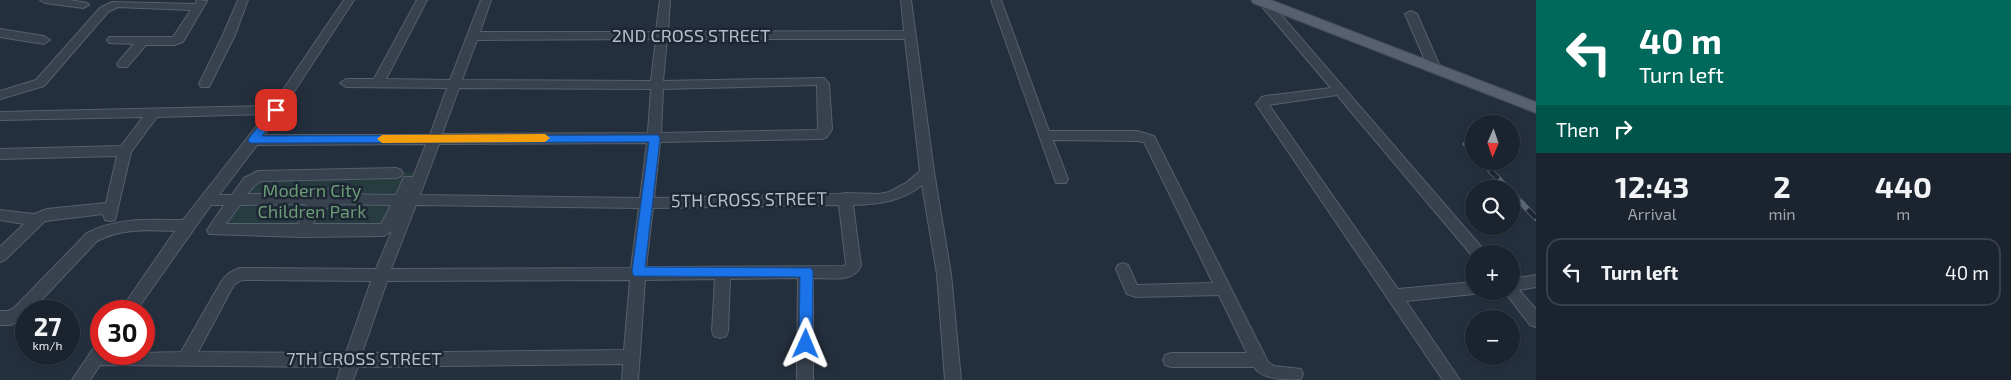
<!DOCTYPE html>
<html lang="en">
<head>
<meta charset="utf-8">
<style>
	body { margin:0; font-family:"Exo 2",sans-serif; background:#282f3a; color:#f1f3f6; height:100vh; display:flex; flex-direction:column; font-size:19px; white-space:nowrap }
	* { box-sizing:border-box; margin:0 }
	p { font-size:16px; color:#a0a4aa }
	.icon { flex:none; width:28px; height:28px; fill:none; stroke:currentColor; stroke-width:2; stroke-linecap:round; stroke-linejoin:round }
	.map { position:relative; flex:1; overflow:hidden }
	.panel { display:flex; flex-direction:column; background:#1b232e; width:475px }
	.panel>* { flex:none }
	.guide { background:#00695c; color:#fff; overflow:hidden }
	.needle { width:32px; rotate:182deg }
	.tools { position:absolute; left:1465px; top:115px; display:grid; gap:10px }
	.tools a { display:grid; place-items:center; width:55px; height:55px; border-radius:50%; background:#1b232e; box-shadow:0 1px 4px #0004,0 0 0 1px #39404a; font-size:25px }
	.speed { position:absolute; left:15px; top:300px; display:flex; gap:10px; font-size:25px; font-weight:700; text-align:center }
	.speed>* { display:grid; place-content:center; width:65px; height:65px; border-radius:50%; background:#1b232e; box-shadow:0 1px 4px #0004,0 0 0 1px #39404a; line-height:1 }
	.speed small { font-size:12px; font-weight:400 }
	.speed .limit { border:8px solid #d22; background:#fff; color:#111 }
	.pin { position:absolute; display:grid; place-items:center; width:42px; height:42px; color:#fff; margin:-21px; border-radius:10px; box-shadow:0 2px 8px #0006 }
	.me { position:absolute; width:55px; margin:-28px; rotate:1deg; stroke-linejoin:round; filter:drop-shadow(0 0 4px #0008) }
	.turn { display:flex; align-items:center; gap:18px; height:105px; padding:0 20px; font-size:22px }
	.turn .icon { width:65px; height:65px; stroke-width:2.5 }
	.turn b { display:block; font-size:35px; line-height:42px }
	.then { display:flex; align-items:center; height:48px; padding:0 20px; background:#0003; gap:10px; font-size:19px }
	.eta { display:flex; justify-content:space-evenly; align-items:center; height:85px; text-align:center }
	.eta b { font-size:30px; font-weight:700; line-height:35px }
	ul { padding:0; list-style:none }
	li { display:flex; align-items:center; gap:15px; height:68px; margin:0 10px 8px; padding:0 10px; border:2px solid #39404a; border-radius:15px }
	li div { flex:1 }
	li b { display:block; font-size:19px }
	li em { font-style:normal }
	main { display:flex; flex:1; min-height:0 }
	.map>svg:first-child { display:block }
</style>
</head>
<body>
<main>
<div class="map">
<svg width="1536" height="380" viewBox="0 0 1536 380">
	<rect width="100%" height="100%" fill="#242f3e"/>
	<!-- green -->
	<path fill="#263c3f" d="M 253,170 L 415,172 L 389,231 L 208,232 Z"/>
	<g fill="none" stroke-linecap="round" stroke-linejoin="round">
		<defs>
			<path id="minor" d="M 40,0 L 70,0 L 87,3 L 89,5 L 83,8 L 45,3 Z
				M 197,0 L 207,1 L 183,42 L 174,45 L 146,45 L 127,67 L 119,67 L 117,64 L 119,61 L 134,44 L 109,43 L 107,40 L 109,37 L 173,37 L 191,10 L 118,7 L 108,12 L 44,86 L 0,99 L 0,91 L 36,80 L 100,8 L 112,2 L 195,4 Z
				M 238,0 L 248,0 L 235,35 L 209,87 L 201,87 L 199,84 L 223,35 Z
				M 344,0 L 354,0 L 280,113 L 264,135 L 430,135 L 447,88 L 346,87 L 340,83 L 346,79 L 374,79 L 417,0 L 427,0 L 386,79 L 450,80 L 481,0 L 491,0 L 480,32 L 656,32 L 660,0 L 670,0 L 668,32 L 904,31 L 901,0 L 911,0 L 934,172 L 951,274 L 961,380 L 945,380 L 937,274 L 922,185 C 901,202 879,204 853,205 L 861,266 C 853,283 830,278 813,278 L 813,380 L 797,380 L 798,278 L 730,279 L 728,331 L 726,336 L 720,338 L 714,336 L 712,331 L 715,279 L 645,280 L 638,380 L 622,380 L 623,364 L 358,367 L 353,380 L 337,380 L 341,367 L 100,365 L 90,380 L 72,380 L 95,346 L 101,344 L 101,354 L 181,352 L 221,282 C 226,274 232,271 240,268 L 376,269 L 392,231 L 384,236 L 302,237 L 209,234 L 207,230 L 224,205 L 211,205 L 136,311 L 120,311 L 175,231 C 148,230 122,228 97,241 L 31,311 L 26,311 L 26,318 L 10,325 L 0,325 L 0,311 L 8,311 L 14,308 L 87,233 C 118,217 149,220 183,220 L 266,114 L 157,117 L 131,152 L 115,220 L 110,221 L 105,220 L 103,214 L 45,221 L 5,260 L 0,262 L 0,247 L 24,224 L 0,220 L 0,210 L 34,214 L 47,209 L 106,203 L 117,156 L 0,159 L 0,149 L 121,146 L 143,117 L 0,120 L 0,112 L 272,106 ZM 656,39 L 651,81 L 462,80 L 477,40 ZM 667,39 L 905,39 L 920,171 L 906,183 L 889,192 L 879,194 L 845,193 L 840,194 L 654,198 L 660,142 L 822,139 L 827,137 L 832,129 L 829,84 L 824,78 L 663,81 ZM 817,85 L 818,130 L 661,133 L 663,89 ZM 459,88 L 651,89 L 648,133 L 442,134 ZM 647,143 L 640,198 L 420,195 L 439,144 ZM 426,144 L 413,177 L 404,177 L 396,195 L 334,194 L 332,190 L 320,188 L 308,194 L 247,194 L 254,186 L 261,181 L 396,178 L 401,176 L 403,173 L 401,170 L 396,168 L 258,171 L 244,178 L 232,195 L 219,195 L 257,145 ZM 331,204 L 391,205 L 381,224 L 313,224 L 320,210 L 328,208 ZM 240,205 L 305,204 L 307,208 L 298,224 L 226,224 ZM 416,205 L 639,208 L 631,268 L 391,269 ZM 839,205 L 846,264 L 844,266 L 646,267 L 653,208 ZM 242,280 L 371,281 L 346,353 L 198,352 L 231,290 L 235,284 ZM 630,280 L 624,350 L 362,353 L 387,281 Z
				M 991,0 L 1001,0 L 1049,131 L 1137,131 L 1154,136 L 1268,362 L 1274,366 L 1301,369 L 1303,374 L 1301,379 C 1286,380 1262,380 1254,367 L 1171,367 L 1165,365 L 1163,360 L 1165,355 L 1171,353 L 1247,353 L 1219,295 L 1136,297 L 1127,294 L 1116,269 L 1118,265 L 1123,263 L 1128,265 L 1137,285 L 1213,283 L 1144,142 L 1137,141 L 1053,140 L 1068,179 L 1066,183 L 1056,183 Z
				M 1260,0 L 1268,0 L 1484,250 L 1486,254 L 1474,254 L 1474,258 L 1337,95 L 1269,105 L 1398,289 L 1474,282 L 1474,291 L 1480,291 L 1474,294 L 1406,301 L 1460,380 L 1443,380 L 1256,104 L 1262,97 L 1266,96 L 1331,88 L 1260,4 Z
				M 1411,11 L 1417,14 L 1441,69 L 1439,72 L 1435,73 L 1429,69 L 1405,14 Z
				M 0,29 L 44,36 L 50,40 L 44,44 L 0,37 Z
				M 1536,275 L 1536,287 L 1519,290 L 1536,309 L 1536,327 L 1530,325 L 1504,291 L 1511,291 L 1511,279 Z"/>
			<path id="major" d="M 1251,0 L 1271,0 L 1536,102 L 1536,113 L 1253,3 Z"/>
		</defs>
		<!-- minor casing -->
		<use href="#minor" stroke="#565f6c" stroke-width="2"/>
		<!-- major casing -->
		<use href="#major" stroke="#414a57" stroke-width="2"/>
		<!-- minor -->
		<use href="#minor" fill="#38414e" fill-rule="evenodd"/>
		<!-- major -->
		<use href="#major" fill="#56606e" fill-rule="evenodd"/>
		<defs>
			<path id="rail-far1" d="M 1465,144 L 1474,153
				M 1482,161 L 1491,171"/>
			<path id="rail" d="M 1490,170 L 1508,189
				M 1511,192 L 1536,218"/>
		</defs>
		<!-- rail-far1 casing -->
		<use href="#rail-far1" stroke="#5a6575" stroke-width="5"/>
		<!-- rail casing -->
		<use href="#rail" stroke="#5a6575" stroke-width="6"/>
		<!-- rail-far1 -->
		<use href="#rail-far1" stroke="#1d2633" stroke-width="3" stroke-dasharray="10" stroke-linecap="butt"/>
		<!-- rail -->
		<use href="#rail" stroke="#1d2633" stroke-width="4.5" stroke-dasharray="12" stroke-linecap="butt"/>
	</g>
	<!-- route -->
	<path fill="#1a73e8" stroke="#114b97" d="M 276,107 L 281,110 L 262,136 L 658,135 L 660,138 L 645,267 L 811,268 L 813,272 L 812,344 L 810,348 L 806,350 L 801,348 L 799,344 L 800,277 L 634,276 L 632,272 L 649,142 L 250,143 L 248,140 L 250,137 L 273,108 Z"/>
	<!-- slow -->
	<path fill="#f59e0b" d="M 545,134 L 550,138 L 545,142 L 382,143 L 377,139 L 382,135 Z"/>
	<g text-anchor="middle" stroke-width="5" stroke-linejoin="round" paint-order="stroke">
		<!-- street labels -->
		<g font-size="18" fill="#b4bcc9" stroke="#1d2633">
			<text x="691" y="42">2ND CROSS STREET</text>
			<text transform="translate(749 200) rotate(-1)" y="6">5TH CROSS STREET</text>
			<text x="364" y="365">7TH CROSS STREET</text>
		</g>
		<!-- park labels -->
		<g font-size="18" fill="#6b9a76" stroke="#1d2633">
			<text x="312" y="197">Modern City<tspan x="312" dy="21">Children Park</tspan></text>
		</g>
	</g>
</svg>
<div class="tools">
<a><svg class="needle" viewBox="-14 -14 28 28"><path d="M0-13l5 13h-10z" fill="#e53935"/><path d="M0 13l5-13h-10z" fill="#a0a4aa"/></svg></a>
<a><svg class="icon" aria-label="search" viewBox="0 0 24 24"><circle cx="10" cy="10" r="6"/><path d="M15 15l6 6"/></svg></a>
<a>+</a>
<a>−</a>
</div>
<div class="speed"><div>27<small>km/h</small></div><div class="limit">30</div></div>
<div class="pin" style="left:276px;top:110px;background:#d93025"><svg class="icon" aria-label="arrive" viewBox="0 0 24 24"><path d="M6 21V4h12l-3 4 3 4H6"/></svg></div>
<svg class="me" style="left:806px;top:344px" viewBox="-20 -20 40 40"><path d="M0-17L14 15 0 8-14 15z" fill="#1a73e8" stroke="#fff" stroke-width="4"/></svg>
</div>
<section class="panel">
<div class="guide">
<div class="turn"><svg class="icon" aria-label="left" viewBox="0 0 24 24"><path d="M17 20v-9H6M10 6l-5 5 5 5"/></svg><div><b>40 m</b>Turn left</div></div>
<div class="then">Then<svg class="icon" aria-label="right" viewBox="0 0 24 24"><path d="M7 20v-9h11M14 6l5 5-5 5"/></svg></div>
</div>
<div class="eta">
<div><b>12:43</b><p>Arrival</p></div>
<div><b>2</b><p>min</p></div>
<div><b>440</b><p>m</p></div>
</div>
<ul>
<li><svg class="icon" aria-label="left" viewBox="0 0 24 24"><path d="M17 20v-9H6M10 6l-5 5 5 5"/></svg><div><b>Turn left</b></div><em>40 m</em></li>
</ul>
</section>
</main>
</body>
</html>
